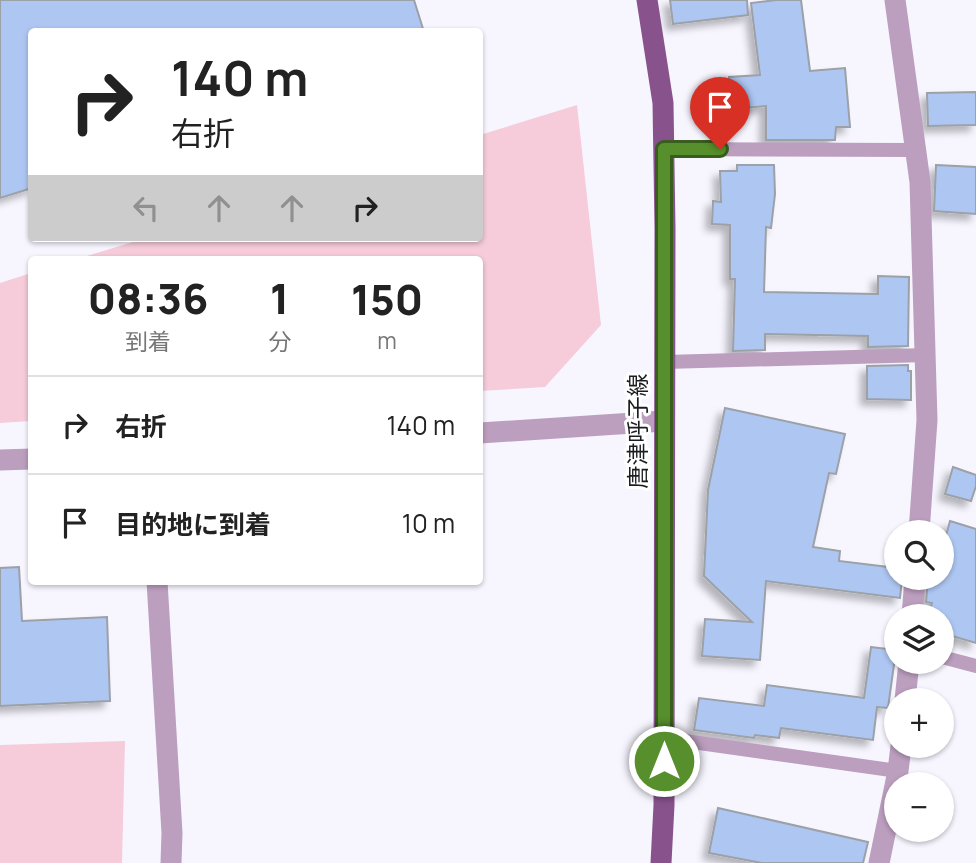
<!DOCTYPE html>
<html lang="ja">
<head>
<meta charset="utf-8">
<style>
	body { margin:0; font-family:Manrope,"Noto Sans JP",sans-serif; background:#f6f6f6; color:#222; height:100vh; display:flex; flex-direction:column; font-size:26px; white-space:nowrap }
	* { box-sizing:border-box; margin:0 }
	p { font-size:23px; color:#767676 }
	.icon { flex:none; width:38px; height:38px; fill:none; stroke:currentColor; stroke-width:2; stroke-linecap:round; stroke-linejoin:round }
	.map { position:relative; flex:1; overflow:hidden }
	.details { position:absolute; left:28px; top:256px; width:455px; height:329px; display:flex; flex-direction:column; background:#fff; border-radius:7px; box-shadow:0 2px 5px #0004 }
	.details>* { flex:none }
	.guide { position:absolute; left:28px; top:28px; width:455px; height:214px; border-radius:7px; box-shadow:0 2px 5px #0004; background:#fff; color:#222; overflow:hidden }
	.fabs { position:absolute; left:884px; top:520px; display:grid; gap:14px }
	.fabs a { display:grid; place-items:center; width:70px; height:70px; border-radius:50%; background:#fff; box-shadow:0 2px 5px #0004; font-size:35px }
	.pin { position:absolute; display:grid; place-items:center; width:60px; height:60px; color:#fff; margin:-72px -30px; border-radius:50% 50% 50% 0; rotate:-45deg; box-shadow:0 0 7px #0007 }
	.pin .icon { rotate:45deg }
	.me { position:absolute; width:77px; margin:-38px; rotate:0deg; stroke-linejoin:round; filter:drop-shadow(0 0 5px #0008) }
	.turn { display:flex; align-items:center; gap:24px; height:147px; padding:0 28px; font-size:32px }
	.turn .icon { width:91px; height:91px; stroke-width:2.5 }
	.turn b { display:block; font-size:49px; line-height:60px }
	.lanes { display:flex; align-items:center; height:66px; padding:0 28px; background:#0003; justify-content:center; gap:35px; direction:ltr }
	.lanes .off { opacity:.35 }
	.eta { display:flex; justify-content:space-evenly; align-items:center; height:119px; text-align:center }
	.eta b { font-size:42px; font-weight:800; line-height:49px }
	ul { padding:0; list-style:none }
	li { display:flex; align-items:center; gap:21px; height:98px; padding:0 28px; border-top:2px solid #e0e0e0 }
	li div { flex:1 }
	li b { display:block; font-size:26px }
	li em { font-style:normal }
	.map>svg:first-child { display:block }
</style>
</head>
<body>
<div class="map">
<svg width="976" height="863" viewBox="0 0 976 863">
	<defs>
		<filter id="shadow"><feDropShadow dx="-6" dy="6" stdDeviation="3.5" flood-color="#0004"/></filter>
	</defs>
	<rect width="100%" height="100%" fill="#f7f6ff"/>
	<!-- green -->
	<path fill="#f6cbda" d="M 577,105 L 601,325 L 545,387 L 480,391 L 480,259 L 77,259 L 146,238 L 480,238 L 480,135 Z
		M 31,273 L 31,421 L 0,423 L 0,283 Z
		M 125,741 L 122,863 L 0,863 L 0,745 Z"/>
	<!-- building -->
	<path fill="#aec7f2" stroke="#9ca0a7" stroke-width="2" filter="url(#shadow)" d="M 0,0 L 414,0 L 424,32 L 32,32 L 32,188 L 0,198 Z
		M 670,0 L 747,0 L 748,15 L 673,24 Z
		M 776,0 L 801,0 L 810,71 L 845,68 L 850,127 L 836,127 L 835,140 L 766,140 L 766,106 L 731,109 L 729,77 L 760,75 L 751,3 Z
		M 976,92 L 976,125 L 928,126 L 927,93 Z
		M 737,165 L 774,165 L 775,194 L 771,228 L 766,227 L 764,292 L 878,294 L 878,276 L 909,277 L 908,346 L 868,347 L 868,336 L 765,334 L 765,350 L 733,351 L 735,279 L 730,279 L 730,225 L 712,224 L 713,201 L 721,202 L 720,171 L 737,171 Z
		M 936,165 L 976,167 L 976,214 L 934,211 Z
		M 908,365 L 908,371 L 911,371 L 911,400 L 867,399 L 867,366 Z
		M 725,408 L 845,434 L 836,474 L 829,473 L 813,547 L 840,551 L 839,561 L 896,568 L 896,578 L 902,578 L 900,598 L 766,581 L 760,660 L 702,656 L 705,619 L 752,622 L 704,576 L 708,490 Z
		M 953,467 L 976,475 L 976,486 L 971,501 L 945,494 Z
		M 950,521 L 976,529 L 976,643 L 942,633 L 942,616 L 928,616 L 932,603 L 926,602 L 928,578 L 942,578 L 942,550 Z
		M 19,567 L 22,621 L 107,617 L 110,701 L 0,706 L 0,568 Z
		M 871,647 L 896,650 L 888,708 L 877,707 L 873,740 L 781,728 L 779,738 L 755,735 L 754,738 L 694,730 L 699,698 L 764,706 L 767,685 L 864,698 Z
		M 718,808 L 868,842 L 863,863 L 762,863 L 709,853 Z"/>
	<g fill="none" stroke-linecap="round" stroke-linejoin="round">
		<!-- lane -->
		<path stroke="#bc9ebf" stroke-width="14" d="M 664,149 L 915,150
			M 665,362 L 927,355
			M 942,657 L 976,666
			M 664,738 L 898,771"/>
		<!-- street -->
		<path stroke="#bc9ebf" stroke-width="21" d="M 895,0 L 920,182 L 927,420 L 919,532
			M 480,433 L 664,421
			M 0,460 L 32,459
			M 157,581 L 172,833 L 171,863
			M 912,616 L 915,578
			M 905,700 L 909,662
			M 879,863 L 898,771 L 901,746"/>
		<!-- primary -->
		<path stroke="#88538d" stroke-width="21" d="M 647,0 L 663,103 L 665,228 L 664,805 L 661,863"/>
	</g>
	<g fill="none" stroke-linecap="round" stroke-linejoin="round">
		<defs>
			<path id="route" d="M 664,761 L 664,149 L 720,149"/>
		</defs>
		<!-- route casing -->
		<use href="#route" stroke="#385d1c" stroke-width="18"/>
		<!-- route -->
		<use href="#route" stroke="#568f2b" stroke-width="12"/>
	</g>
	<g text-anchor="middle" stroke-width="6" stroke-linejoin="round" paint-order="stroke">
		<!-- street labels -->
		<g font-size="23" fill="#1d1c1f" stroke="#fff">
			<text transform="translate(638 431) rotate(-90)" y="8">唐津呼子線</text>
		</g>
	</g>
</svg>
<div class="fabs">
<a><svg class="icon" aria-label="search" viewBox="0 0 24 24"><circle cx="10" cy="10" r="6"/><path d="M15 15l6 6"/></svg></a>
<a><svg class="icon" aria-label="layers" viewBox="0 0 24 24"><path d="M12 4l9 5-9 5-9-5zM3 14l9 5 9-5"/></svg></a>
<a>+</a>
<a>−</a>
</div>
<div class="pin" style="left:720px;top:149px;background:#d93025"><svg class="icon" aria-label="arrive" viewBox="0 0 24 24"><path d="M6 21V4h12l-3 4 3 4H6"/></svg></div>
<svg class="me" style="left:664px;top:761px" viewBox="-20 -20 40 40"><circle r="17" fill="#568f2b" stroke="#fff" stroke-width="3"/><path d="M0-11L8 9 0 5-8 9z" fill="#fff"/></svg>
<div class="guide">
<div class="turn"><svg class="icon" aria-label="right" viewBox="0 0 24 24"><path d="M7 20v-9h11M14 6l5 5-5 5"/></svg><div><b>140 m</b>右折</div></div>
<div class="lanes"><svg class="icon off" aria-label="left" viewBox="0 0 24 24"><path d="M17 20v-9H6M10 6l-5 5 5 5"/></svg><svg class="icon off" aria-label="ahead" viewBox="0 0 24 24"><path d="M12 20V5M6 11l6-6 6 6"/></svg><svg class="icon off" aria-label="ahead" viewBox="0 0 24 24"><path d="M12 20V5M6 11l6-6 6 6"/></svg><svg class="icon" aria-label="right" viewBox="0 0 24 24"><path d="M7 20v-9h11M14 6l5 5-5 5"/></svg></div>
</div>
<section class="details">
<div class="eta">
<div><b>08:36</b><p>到着</p></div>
<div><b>1</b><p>分</p></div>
<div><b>150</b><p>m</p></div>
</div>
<ul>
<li><svg class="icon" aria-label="right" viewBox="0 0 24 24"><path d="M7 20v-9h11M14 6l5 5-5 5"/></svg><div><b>右折</b></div><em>140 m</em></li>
<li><svg class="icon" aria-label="arrive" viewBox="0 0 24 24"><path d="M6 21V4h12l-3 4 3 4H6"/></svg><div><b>目的地に到着</b></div><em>10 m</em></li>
</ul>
</section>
</div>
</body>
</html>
